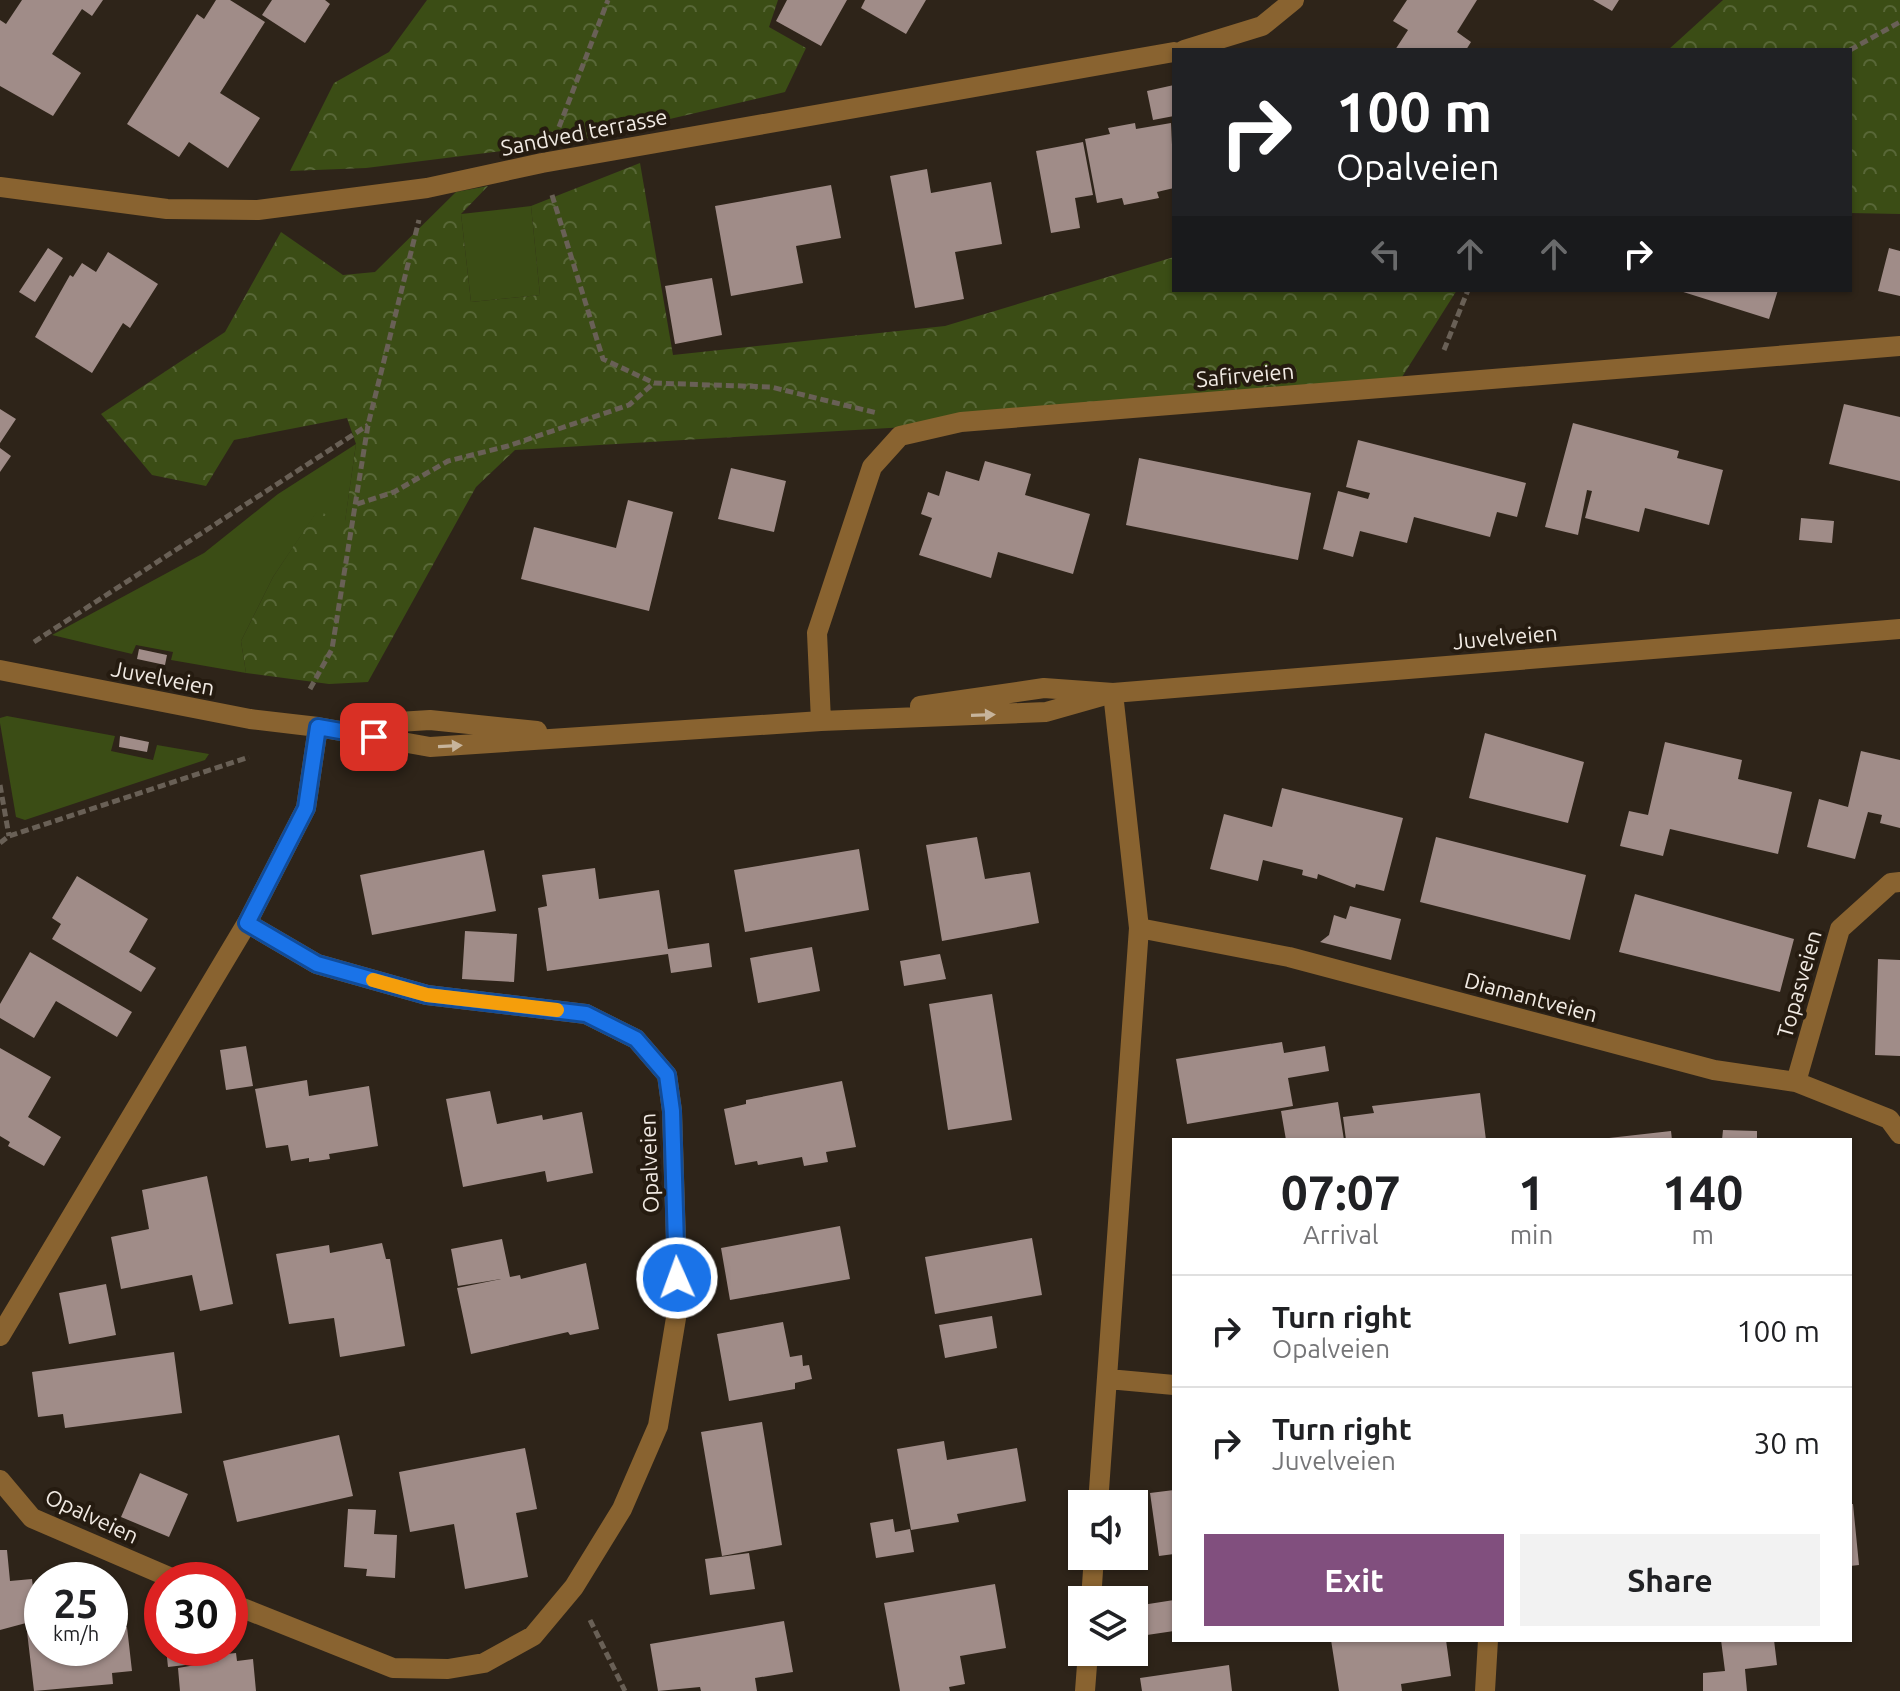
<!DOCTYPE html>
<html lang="en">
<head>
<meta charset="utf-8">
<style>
	body { margin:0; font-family:Ubuntu,sans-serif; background:#f2f2f2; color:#202124; height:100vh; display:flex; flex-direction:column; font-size:30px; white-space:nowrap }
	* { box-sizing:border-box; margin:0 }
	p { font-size:26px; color:#757577 }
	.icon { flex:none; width:44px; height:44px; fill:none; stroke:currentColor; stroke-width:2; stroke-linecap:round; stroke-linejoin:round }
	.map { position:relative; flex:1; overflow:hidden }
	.drawer { position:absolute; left:1172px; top:1138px; width:680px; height:504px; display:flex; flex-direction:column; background:#fff; border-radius:0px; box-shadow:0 2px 6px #0004 }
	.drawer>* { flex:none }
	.top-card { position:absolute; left:1172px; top:48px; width:680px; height:244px; border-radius:0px; box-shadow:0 2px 6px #0004; background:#202124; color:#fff; overflow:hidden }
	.tools { position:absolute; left:1068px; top:1490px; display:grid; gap:16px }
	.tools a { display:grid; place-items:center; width:80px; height:80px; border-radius:0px; background:#fff; box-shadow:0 2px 6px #0004; font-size:40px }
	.speed { position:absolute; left:24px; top:1562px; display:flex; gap:16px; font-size:40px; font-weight:700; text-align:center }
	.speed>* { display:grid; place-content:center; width:104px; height:104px; border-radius:50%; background:#fff; box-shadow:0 2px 6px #0004; line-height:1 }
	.speed small { font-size:20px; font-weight:400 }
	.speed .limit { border:12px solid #d22; background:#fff; color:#111 }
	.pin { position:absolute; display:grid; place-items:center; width:68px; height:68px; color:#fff; margin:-34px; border-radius:16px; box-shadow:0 4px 12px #0006 }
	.me { position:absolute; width:88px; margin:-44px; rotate:358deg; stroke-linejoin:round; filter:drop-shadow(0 0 6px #0008) }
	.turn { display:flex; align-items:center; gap:28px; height:168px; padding:0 32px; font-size:36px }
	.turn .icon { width:104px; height:104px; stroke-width:2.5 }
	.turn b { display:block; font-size:56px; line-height:68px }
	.lanes { display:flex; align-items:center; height:76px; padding:0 32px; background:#0003; justify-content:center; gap:40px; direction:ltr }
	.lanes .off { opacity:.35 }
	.eta { display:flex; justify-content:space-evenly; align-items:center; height:136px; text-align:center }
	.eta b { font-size:48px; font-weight:700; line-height:56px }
	.cta { display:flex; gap:16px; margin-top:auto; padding:16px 32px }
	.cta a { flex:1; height:92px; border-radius:0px; background:#814f7e; color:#fff; font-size:32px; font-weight:700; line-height:92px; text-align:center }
	.cta a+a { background:#f2f2f2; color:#202124 }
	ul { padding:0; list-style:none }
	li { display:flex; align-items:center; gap:24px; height:112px; padding:0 32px; border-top:2px solid #e0e0e0 }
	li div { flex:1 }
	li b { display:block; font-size:30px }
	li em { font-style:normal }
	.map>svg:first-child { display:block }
</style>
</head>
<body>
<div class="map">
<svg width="1900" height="1691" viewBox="0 0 1900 1691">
	<defs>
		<pattern id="forest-crowns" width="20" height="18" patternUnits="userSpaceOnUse" patternTransform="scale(2)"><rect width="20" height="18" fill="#3b4d15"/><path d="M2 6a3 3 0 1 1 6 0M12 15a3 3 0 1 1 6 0" fill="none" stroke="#586737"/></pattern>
	</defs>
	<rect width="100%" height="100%" fill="#2e2419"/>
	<!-- green -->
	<path fill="#3b4d15" d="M 531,206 L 540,295 L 471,302 L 461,214 Z
		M 356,444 L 345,522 L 317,512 L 273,577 L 241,641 L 246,673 L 171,660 L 173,652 L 136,645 L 132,654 L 52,635 L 204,553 L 278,494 Z
		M 7,716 L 115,736 L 111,751 L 153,760 L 157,745 L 209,754 L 205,760 L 25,820 L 16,817 L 0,723 L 0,718 Z"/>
	<!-- forest -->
	<path fill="url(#forest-crowns)" d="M 427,0 L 778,0 L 769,27 L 806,48 L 785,92 L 567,143 L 366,168 L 290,171 L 334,83 L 389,52 Z
		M 1723,0 L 1900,0 L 1900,214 L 1850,213 L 1850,50 L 1668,50 Z
		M 640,163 L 673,355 L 945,326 L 1174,257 L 1174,290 L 1457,290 L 1402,377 L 906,427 L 515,450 L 476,487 L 368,682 L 329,684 L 246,673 L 241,641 L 273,577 L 317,511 L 345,521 L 356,444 L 347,418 L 234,440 L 206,486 L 152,475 L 101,414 L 225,332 L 281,232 L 343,275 L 375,272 L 456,192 L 488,186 L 461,214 L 471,302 L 540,295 L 531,206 Z"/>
	<!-- building -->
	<path fill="#a08c88" d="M 22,0 L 103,0 L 92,16 L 82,9 L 52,54 L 81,73 L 53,116 L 0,86 L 0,20 L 6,24 Z
		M 216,0 L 230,0 L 265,22 L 220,93 L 260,118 L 228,168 L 189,142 L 179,157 L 127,124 L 197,14 L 204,19 Z
		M 272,0 L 325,0 L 330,4 L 305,43 L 262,15 Z
		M 787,0 L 847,0 L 821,46 L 776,21 Z
		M 865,0 L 926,0 L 906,34 L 861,8 Z
		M 1407,0 L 1477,0 L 1457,32 L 1471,42 L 1466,50 L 1395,50 L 1408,30 L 1393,21 Z
		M 1593,0 L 1619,0 L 1612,11 Z
		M 1174,85 L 1174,116 L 1153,120 L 1147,91 Z
		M 1135,123 L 1136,129 L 1171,123 L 1174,188 L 1157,192 L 1159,198 L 1124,205 L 1122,198 L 1097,203 L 1085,139 L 1110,134 L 1108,128 Z
		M 1083,142 L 1093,195 L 1075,198 L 1080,228 L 1051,233 L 1036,151 Z
		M 927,169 L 931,193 L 991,182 L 1002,244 L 955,252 L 964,299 L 915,308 L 890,176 Z
		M 831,185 L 841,238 L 796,246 L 803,283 L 731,296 L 715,206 Z
		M 48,248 L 63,258 L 35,302 L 19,292 Z
		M 1889,248 L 1900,251 L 1900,296 L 1878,291 Z
		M 108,252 L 158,284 L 130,328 L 123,323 L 92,373 L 35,337 L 70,275 L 73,277 L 82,263 L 96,272 Z
		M 712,278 L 722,335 L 675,344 L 665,286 Z
		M 1677,290 L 1778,290 L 1769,319 Z
		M 1844,404 L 1900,417 L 1900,481 L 1829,464 Z
		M 0,409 L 16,419 L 0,443 Z
		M 1573,423 L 1679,451 L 1677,458 L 1723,470 L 1709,525 L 1645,508 L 1639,532 L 1585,518 L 1592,491 L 1587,490 L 1578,535 L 1545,527 Z
		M 1358,440 L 1526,483 L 1517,517 L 1497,512 L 1490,537 L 1414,517 L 1407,543 L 1360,531 L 1353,557 L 1323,549 L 1338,491 L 1368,499 L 1370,493 L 1346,487 Z
		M 0,448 L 11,456 L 0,472 Z
		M 1139,458 L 1311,493 L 1298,560 L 1126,525 Z
		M 985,461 L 1031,474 L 1025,495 L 1090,514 L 1073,574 L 998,552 L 991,578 L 919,555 L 932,518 L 921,514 L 928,492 L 939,496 L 946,471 L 979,481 Z
		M 731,468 L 786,481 L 774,532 L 718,519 Z
		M 628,500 L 673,512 L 649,611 L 521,579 L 534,527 L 616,548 Z
		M 1801,518 L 1834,521 L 1832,543 L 1799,540 Z
		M 139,649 L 167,655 L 165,665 L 137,659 Z
		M 1485,733 L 1584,762 L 1568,823 L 1469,798 Z
		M 120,736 L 149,742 L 147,752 L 119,747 Z
		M 1665,742 L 1742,760 L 1738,779 L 1792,792 L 1778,854 L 1670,829 L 1663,856 L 1620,846 L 1629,811 L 1648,815 Z
		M 1861,751 L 1900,760 L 1900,828 L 1880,823 L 1882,815 L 1868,812 L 1855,859 L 1807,847 L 1819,799 L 1848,807 Z
		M 1282,788 L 1403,818 L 1384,891 L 1356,884 L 1355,888 L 1318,874 L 1317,879 L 1302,875 L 1303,870 L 1263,860 L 1258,881 L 1210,869 L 1224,814 L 1272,827 Z
		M 977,837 L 985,879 L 1030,872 L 1039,923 L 942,941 L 926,845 Z
		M 1436,837 L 1586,875 L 1570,940 L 1420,902 Z
		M 859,849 L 869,910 L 745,932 L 734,870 Z
		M 484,850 L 496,911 L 372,935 L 360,875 Z
		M 595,868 L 599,899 L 659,890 L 668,949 L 709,943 L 712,967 L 671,973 L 668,954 L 547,971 L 538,908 L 547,906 L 542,875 Z
		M 77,876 L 148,919 L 129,952 L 156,968 L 141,992 L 52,939 L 61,924 L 52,918 Z
		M 1635,894 L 1794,939 L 1780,992 L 1619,952 Z
		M 1350,906 L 1401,919 L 1391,960 L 1320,942 L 1329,935 L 1334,915 L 1346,919 Z
		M 465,931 L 517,934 L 514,982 L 462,979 Z
		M 812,947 L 820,991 L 758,1003 L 750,958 Z
		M 30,952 L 132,1012 L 117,1037 L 56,1001 L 34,1038 L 0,1018 L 0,1004 Z
		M 940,954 L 946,979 L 904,986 L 900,961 Z
		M 1878,959 L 1900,960 L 1900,1056 L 1875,1055 Z
		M 992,994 L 1012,1120 L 948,1130 L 929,1004 Z
		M 1282,1042 L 1284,1053 L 1325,1046 L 1329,1071 L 1288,1078 L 1293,1106 L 1187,1124 L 1176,1059 Z
		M 246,1046 L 253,1086 L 226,1090 L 220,1050 Z
		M 0,1048 L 51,1077 L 28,1117 L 61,1137 L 44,1166 L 8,1146 L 10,1142 L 0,1136 Z
		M 307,1080 L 309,1096 L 369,1086 L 378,1146 L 329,1154 L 330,1159 L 309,1162 L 309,1158 L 291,1161 L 288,1145 L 266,1148 L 255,1089 Z
		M 842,1081 L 856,1147 L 826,1152 L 828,1162 L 804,1166 L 802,1157 L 758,1165 L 757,1161 L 735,1165 L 724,1109 L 746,1104 L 746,1100 Z
		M 490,1091 L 497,1124 L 542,1115 L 543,1120 L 582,1112 L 593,1173 L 547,1182 L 545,1171 L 463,1187 L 446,1099 Z
		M 1480,1093 L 1486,1140 L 1346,1140 L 1343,1117 L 1374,1113 L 1372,1106 Z
		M 1338,1102 L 1344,1140 L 1286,1140 L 1281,1111 Z
		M 1723,1130 L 1757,1131 L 1757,1140 L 1722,1140 Z
		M 1671,1131 L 1672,1140 L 1609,1140 L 1609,1138 Z
		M 207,1176 L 233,1304 L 200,1311 L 192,1275 L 121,1289 L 111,1237 L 149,1229 L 142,1190 Z
		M 840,1226 L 850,1279 L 730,1300 L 721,1248 Z
		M 1032,1238 L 1042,1295 L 935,1314 L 925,1257 Z
		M 502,1239 L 510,1277 L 520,1275 L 521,1279 L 586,1263 L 599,1329 L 570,1335 L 568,1332 L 471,1354 L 457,1288 L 501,1279 L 458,1286 L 451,1249 Z
		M 382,1243 L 386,1259 L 390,1259 L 405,1346 L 340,1357 L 334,1318 L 289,1324 L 276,1254 L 329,1245 L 330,1253 Z
		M 106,1284 L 116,1335 L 69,1344 L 59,1293 Z
		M 992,1316 L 997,1348 L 945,1358 L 939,1325 Z
		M 783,1322 L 790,1357 L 802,1355 L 803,1366 L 809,1365 L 812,1379 L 795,1383 L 795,1389 L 729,1401 L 717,1334 Z
		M 174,1352 L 182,1413 L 65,1428 L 63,1414 L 38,1417 L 32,1372 Z
		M 762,1422 L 782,1545 L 722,1556 L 701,1432 Z
		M 339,1435 L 353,1496 L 237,1522 L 223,1461 Z
		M 944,1441 L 947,1460 L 1017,1448 L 1026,1501 L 957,1514 L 959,1522 L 911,1530 L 897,1449 Z
		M 525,1448 L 537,1509 L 516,1513 L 528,1577 L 465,1589 L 454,1524 L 410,1532 L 399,1472 Z
		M 140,1473 L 188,1494 L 169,1537 L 121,1517 Z
		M 1174,1490 L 1174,1554 L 1159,1556 L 1150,1493 Z
		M 1850,1504 L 1853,1504 L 1859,1565 L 1850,1566 Z
		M 348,1509 L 376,1510 L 374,1534 L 397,1535 L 395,1578 L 366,1576 L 367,1569 L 344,1567 Z
		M 893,1519 L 895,1532 L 910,1529 L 914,1552 L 876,1558 L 870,1523 Z
		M 0,1550 L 7,1550 L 10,1581 L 32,1579 L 35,1606 L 42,1605 L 42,1648 L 110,1648 L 110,1629 L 127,1627 L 132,1671 L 112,1673 L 113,1684 L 34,1691 L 26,1623 L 0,1630 Z
		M 749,1553 L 755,1589 L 710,1595 L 705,1559 Z
		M 995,1584 L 1006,1648 L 960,1656 L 965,1684 L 949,1687 L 950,1691 L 900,1691 L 884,1603 Z
		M 1174,1600 L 1174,1631 L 1147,1635 L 1142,1605 Z
		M 784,1621 L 793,1672 L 755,1678 L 757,1691 L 701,1691 L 700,1687 L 658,1691 L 650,1644 Z
		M 1331,1640 L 1446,1640 L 1451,1676 L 1401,1684 L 1402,1691 L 1339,1691 Z
		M 1721,1640 L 1774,1640 L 1777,1665 L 1745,1669 L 1747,1691 L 1703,1691 L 1703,1673 L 1725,1671 Z
		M 166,1648 L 216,1648 L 217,1655 L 236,1653 L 237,1661 L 253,1659 L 256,1691 L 180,1691 L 178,1668 L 219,1661 L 168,1667 Z
		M 1229,1665 L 1232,1691 L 1142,1691 L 1140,1678 Z"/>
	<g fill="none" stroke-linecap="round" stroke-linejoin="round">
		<!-- path -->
		<path stroke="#696056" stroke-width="5" stroke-dasharray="8 4" stroke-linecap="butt" d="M 1850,50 L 1900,22
			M 559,127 L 608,0
			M 552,195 L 603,359 L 654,383 L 771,387 L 877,413
			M 1444,350 L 1468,290
			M 357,504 L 394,492 L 448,461 L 508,446 L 629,405 L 654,383
			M 34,642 L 368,425
			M 310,689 L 332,649 L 368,425 L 419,220
			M 0,785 L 9,836
			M 0,843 L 9,836 L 249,757
			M 590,1620 L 625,1691"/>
		<!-- minor -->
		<path stroke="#896330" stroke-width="20" d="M 1184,50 L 1262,26 L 1294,0
			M 0,187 L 167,209 L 258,210 L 427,188 L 542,163 L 1174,52
			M 0,670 L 250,719 L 318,727 L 430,747 L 821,721 L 1046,712 L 1113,693
			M 920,706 L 1044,688 L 1113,693 L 1900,629
			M 821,721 L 817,633 L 872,467 L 900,436 L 961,422 L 1900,346
			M 350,725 L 430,720 L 537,731
			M 1139,928 L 1289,957 L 1714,1070 L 1796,1082 L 1889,1119 L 1900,1134
			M 1796,1082 L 1840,929 L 1891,883 L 1900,882
			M 0,1336 L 247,923 L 306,808 L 318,727
			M 1108,1379 L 1174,1385
			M 0,1480 L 32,1518 L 176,1580
			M 1098,1504 L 1139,928 L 1113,693
			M 1091,1600 L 1094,1556
			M 230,1603 L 393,1668 L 448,1669 L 484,1663 L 533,1636 L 574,1587 L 622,1509 L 658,1426 L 678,1306 L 672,1111 L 667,1075 L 636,1039 L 586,1014 L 427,995 L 317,964 L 247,923
			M 1085,1691 L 1088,1652
			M 1485,1691 L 1488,1640"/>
	</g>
	<!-- one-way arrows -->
	<defs><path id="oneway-solid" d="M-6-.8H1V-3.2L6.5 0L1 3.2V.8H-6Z" transform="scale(2)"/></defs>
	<g fill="#c7b49b">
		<use href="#oneway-solid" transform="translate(983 715) rotate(-2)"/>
		<use href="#oneway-solid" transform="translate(450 746) rotate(-3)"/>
	</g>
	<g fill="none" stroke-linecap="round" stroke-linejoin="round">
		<defs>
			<path id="route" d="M 374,737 L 318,727 L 306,808 L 247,923 L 317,964 L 427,995 L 586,1014 L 636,1039 L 667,1075 L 672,1111 L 677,1278"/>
		</defs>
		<!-- route casing -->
		<use href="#route" stroke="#114b97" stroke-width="20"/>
		<!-- route -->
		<use href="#route" stroke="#1a73e8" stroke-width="14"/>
		<!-- slow -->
		<path stroke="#f59e0b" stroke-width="14" d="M 373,980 L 427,995 L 557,1010"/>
	</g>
	<g text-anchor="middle" stroke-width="8" stroke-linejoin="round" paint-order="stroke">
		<!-- street labels -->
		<g font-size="22" fill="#f1eae3" stroke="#251b10">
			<text transform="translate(584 132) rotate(-11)" y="8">Sandved terrasse</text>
			<text transform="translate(1245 375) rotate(-5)" y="8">Safirveien</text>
			<text transform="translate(1505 637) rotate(-5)" y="8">Juvelveien</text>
			<text transform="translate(163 678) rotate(11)" y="8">Juvelveien</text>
			<text transform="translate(1799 984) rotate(-74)" y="8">Topasveien</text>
			<text transform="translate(1531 997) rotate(15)" y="8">Diamantveien</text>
			<text transform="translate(649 1163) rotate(-92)" y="8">Opalveien</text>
			<text transform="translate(92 1516) rotate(25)" y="8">Opalveien</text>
		</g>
	</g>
</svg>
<div class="tools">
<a><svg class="icon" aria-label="sound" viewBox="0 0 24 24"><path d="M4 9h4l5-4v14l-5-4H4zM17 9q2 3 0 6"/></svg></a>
<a><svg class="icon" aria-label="layers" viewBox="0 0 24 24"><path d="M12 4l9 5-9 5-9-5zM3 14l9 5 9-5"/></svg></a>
</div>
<div class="speed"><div>25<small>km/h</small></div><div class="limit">30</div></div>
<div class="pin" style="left:374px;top:737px;background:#d93025"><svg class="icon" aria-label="arrive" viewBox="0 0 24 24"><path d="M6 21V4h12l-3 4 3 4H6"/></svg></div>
<svg class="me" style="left:677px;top:1278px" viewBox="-20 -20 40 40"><circle r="17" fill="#1a73e8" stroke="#fff" stroke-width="3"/><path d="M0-11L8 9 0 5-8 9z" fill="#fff"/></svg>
<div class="top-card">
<div class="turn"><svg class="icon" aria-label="right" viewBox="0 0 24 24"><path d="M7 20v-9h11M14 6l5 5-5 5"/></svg><div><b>100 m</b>Opalveien</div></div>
<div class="lanes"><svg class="icon off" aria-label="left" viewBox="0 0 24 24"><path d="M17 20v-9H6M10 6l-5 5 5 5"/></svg><svg class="icon off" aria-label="ahead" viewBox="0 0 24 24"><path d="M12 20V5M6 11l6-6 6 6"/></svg><svg class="icon off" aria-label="ahead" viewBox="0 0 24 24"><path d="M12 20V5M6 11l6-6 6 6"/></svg><svg class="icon" aria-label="right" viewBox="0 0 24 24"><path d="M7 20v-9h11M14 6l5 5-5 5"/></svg></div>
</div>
<section class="drawer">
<div class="eta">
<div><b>07:07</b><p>Arrival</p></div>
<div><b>1</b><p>min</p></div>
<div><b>140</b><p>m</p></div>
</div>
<ul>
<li><svg class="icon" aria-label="right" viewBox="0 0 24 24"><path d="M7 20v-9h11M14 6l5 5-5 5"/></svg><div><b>Turn right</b><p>Opalveien</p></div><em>100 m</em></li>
<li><svg class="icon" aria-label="right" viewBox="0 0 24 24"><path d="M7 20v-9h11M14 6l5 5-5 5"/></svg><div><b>Turn right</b><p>Juvelveien</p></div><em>30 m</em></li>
</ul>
<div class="cta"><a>Exit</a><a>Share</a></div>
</section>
</div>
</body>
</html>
